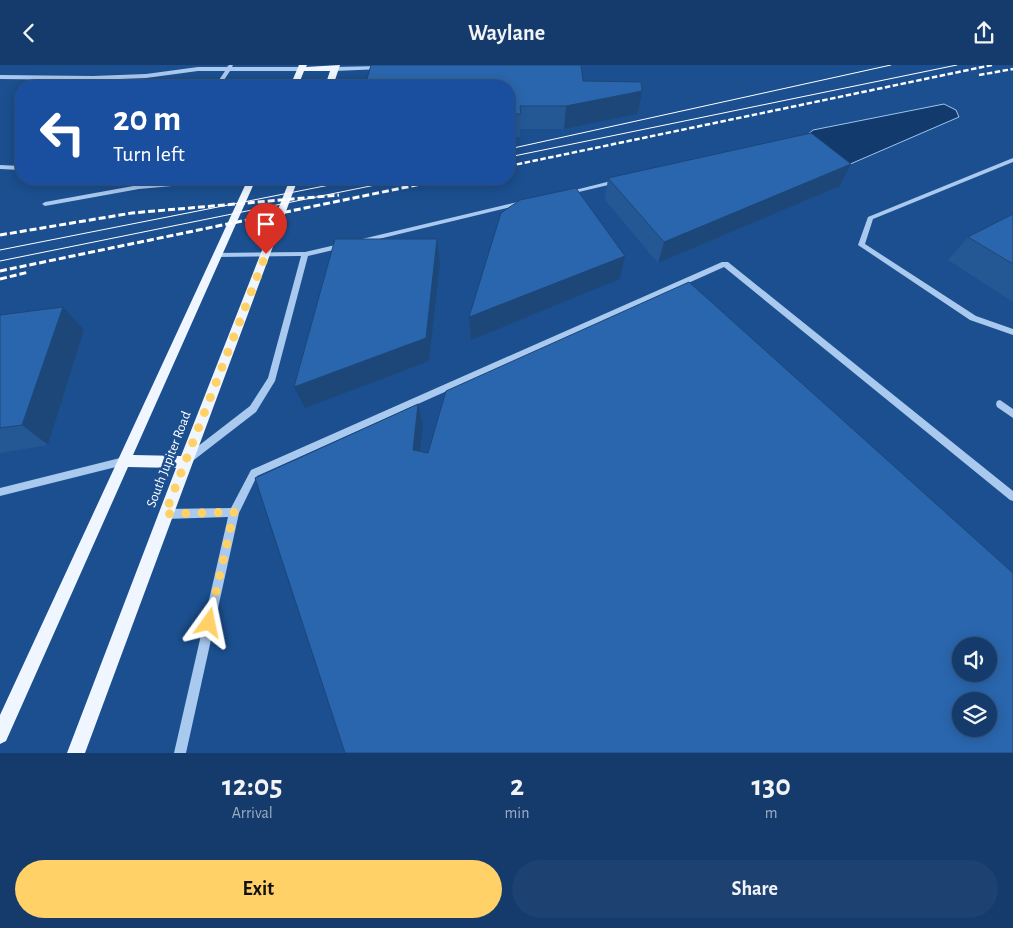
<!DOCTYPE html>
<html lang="en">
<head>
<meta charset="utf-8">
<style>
	body { margin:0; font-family:"Alegreya Sans",sans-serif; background:#1d4271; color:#f1f3f6; height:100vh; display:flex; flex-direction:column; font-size:19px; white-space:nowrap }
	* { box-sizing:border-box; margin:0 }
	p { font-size:16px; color:#9dadc1 }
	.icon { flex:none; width:28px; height:28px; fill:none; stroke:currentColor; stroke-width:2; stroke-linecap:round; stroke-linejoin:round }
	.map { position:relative; height:688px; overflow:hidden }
	.drawer { display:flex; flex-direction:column; background:#143b6b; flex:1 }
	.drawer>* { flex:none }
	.guide { position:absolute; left:15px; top:15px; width:500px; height:105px; border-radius:20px; box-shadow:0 2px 12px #0003,0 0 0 1px #33557e; background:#1a4fa0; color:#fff; overflow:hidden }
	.buttons { position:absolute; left:952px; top:572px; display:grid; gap:10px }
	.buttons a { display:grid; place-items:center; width:45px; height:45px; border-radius:50%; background:#143b6b; box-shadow:0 2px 12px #0003,0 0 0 1px #33557e; font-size:25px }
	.pin { position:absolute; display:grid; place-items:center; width:42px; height:42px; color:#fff; margin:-51px -21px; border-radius:50% 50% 50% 0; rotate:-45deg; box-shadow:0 0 5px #0007 }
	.pin .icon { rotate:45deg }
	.me { position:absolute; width:55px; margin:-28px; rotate:12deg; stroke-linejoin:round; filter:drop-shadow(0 0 4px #0008) }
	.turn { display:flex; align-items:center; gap:18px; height:105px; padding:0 15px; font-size:22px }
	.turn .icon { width:65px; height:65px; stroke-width:2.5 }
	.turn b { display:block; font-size:35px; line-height:42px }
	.eta { display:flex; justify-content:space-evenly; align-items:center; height:85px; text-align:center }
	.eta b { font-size:30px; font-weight:700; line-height:35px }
	.primary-button { display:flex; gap:10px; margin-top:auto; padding:10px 15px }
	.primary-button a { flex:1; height:58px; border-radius:30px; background:#ffd166; color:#111; font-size:20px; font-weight:700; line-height:58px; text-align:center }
	.primary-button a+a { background:#1d4271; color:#f1f3f6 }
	header { display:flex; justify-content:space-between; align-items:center; height:65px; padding:0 15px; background:#143b6b; font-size:22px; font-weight:700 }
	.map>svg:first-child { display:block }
</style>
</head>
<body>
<header><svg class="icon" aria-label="back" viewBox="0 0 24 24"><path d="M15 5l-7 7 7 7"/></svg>Waylane<svg class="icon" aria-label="share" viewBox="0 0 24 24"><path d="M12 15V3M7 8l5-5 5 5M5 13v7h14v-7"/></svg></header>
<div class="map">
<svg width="1013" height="688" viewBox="0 0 1013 688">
	<rect width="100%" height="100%" fill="#1b4f8f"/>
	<!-- water -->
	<path fill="#123a6d" stroke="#9cc4f0" d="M 944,39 L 956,45 L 959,52 L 848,100 L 807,70 L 813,65 Z"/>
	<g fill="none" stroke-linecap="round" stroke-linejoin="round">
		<!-- minor -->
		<path fill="#a9c9ee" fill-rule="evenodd" d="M 229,0 L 233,0 L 232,2 L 301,2 L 304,4 L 301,6 L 230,6 L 220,21 L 215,21 L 225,6 L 198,6 L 146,13 L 93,15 L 0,14 L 0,10 L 93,11 L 146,9 L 198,2 L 227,2 Z
			M 380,1 L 383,3 L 382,4 L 335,6 L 332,4 L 335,2 Z
			M 1013,93 L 1013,97 L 873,154 L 865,179 L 976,251 L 1013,264 L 1013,270 L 970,255 L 858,180 L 868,152 Z
			M 0,100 L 21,101 L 21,105 L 0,104 Z
			M 209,114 L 230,114 L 227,116 L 139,124 L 45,141 L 42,139 L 45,137 L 139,120 Z
			M 619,114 L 621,115 L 621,117 L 566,130 L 563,128 Z
			M 522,136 L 525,138 L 524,139 L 362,178 L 359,176 L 362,174 Z
			M 344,178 L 346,178 L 346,182 L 308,191 L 275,316 L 256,347 L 190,398 L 187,399 L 184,398 L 182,395 L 184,392 L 250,341 L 268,313 L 301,191 L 218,192 L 214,190 L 216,188 L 305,187 Z
			M 722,197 L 728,197 L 1013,426 L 1013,436 L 1010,435 L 724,202 L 257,411 L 239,448 L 186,688 L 174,688 L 228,452 L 165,454 L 161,452 L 160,449 L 161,446 L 165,444 L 231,443 L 251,405 Z
			M 1000,335 L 1013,344 L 1013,353 L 997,342 L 996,339 L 997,336 Z
			M 124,392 L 127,393 L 129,396 L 127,399 L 124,400 L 0,431 L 0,423 Z"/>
		<!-- major -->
		<path fill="#f0f6ff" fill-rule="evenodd" d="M 299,0 L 307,0 L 306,2 L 340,0 L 333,21 L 325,21 L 330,6 L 304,6 L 298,21 L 290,21 Z
			M 248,114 L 256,114 L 133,390 L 181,391 L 290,114 L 298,114 L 85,688 L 67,688 L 176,403 L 128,402 L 6,676 L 0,679 L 0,650 Z"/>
		<!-- tram -->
		<path stroke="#fff" stroke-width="1" d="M 509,84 L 891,0
			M 509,92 L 957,0
			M 0,185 L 360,114
			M 0,196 L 405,114"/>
		<!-- rail-far1 -->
		<path stroke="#fff" stroke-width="2.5" stroke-dasharray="5.5 2.5" stroke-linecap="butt" d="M 979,10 L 1013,4
			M 509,101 L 992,0
			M 424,118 L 445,114"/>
		<!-- rail -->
		<path stroke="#fff" stroke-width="3" stroke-dasharray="7 3" stroke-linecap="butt" d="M 0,170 L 132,148 L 339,130
			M 0,206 L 431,117
			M 0,214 L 29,207"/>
	</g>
	<!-- wall -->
	<path fill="#245895" d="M 583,16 L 642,26 L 638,49 L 564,64 L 520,64 L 520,72 L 509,72 L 509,21 Z
		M 851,99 L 840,121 L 658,198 L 605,135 L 608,113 Z
		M 1013,149 L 1013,237 L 948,195 L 968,172 Z
		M 0,250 L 84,265 L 48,380 L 0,388 Z"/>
	<!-- shaded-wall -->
	<path fill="#1d4779" d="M 642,26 L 638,49 L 564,64 L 566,41 Z
		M 851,99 L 840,121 L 658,198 L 664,177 Z
		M 437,174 L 440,198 L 429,296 L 305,343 L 294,322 Z
		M 625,191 L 620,214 L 471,275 L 469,252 Z
		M 63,242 L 84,265 L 48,380 L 22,360 Z
		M 418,339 L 423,360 L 418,404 L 413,385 Z"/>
	<!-- building -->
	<path fill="#2a66ad" stroke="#1d4779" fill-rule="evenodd" d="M 371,0 L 581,0 L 583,16 L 641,17 L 642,26 L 566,41 L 520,41 L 521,49 L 509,49 L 509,21 L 365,21 Z
		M 811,68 L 851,99 L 664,177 L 608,113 Z
		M 576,123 L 625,191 L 469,252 L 501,148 L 520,135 Z
		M 1013,149 L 1013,199 L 968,172 Z
		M 335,174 L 437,174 L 426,273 L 294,322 Z
		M 689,217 L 1013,508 L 1013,688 L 345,688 L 255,413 L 418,339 L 413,385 L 428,388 L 446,326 ZM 961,581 L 989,581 L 989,609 L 961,609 ZM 961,636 L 989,636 L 989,664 L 961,664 Z
		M 63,242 L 22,360 L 0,363 L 0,250 Z"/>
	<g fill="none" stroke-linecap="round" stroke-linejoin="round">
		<!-- route -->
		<path stroke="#ffd166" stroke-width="9" stroke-dasharray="0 16.2" d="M 209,558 L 234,447 L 165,449 L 266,189"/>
	</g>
	<g text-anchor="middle" stroke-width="5" stroke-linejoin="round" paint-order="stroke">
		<!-- street labels -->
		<g font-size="14" fill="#fff" stroke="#1b4f8f">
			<text transform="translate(168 394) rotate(-69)" y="5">South Jupiter Road</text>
		</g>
	</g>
</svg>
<div class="buttons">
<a><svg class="icon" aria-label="sound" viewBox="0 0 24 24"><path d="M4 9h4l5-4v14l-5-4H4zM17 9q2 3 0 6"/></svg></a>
<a><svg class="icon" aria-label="layers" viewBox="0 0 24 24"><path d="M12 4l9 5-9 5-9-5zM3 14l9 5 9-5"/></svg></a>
</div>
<div class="pin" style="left:266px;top:189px;background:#d93025"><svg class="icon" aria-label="arrive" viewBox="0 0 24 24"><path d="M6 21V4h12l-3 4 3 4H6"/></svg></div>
<svg class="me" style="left:209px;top:558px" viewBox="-20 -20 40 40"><path d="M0-17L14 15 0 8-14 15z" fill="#ffd166" stroke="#fff" stroke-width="4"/></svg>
<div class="guide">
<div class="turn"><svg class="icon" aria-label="left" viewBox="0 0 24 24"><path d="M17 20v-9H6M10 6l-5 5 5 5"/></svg><div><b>20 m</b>Turn left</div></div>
</div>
</div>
<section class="drawer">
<div class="eta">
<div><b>12:05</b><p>Arrival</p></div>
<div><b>2</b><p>min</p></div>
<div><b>130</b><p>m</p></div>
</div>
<div class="primary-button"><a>Exit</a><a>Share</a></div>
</section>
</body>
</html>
